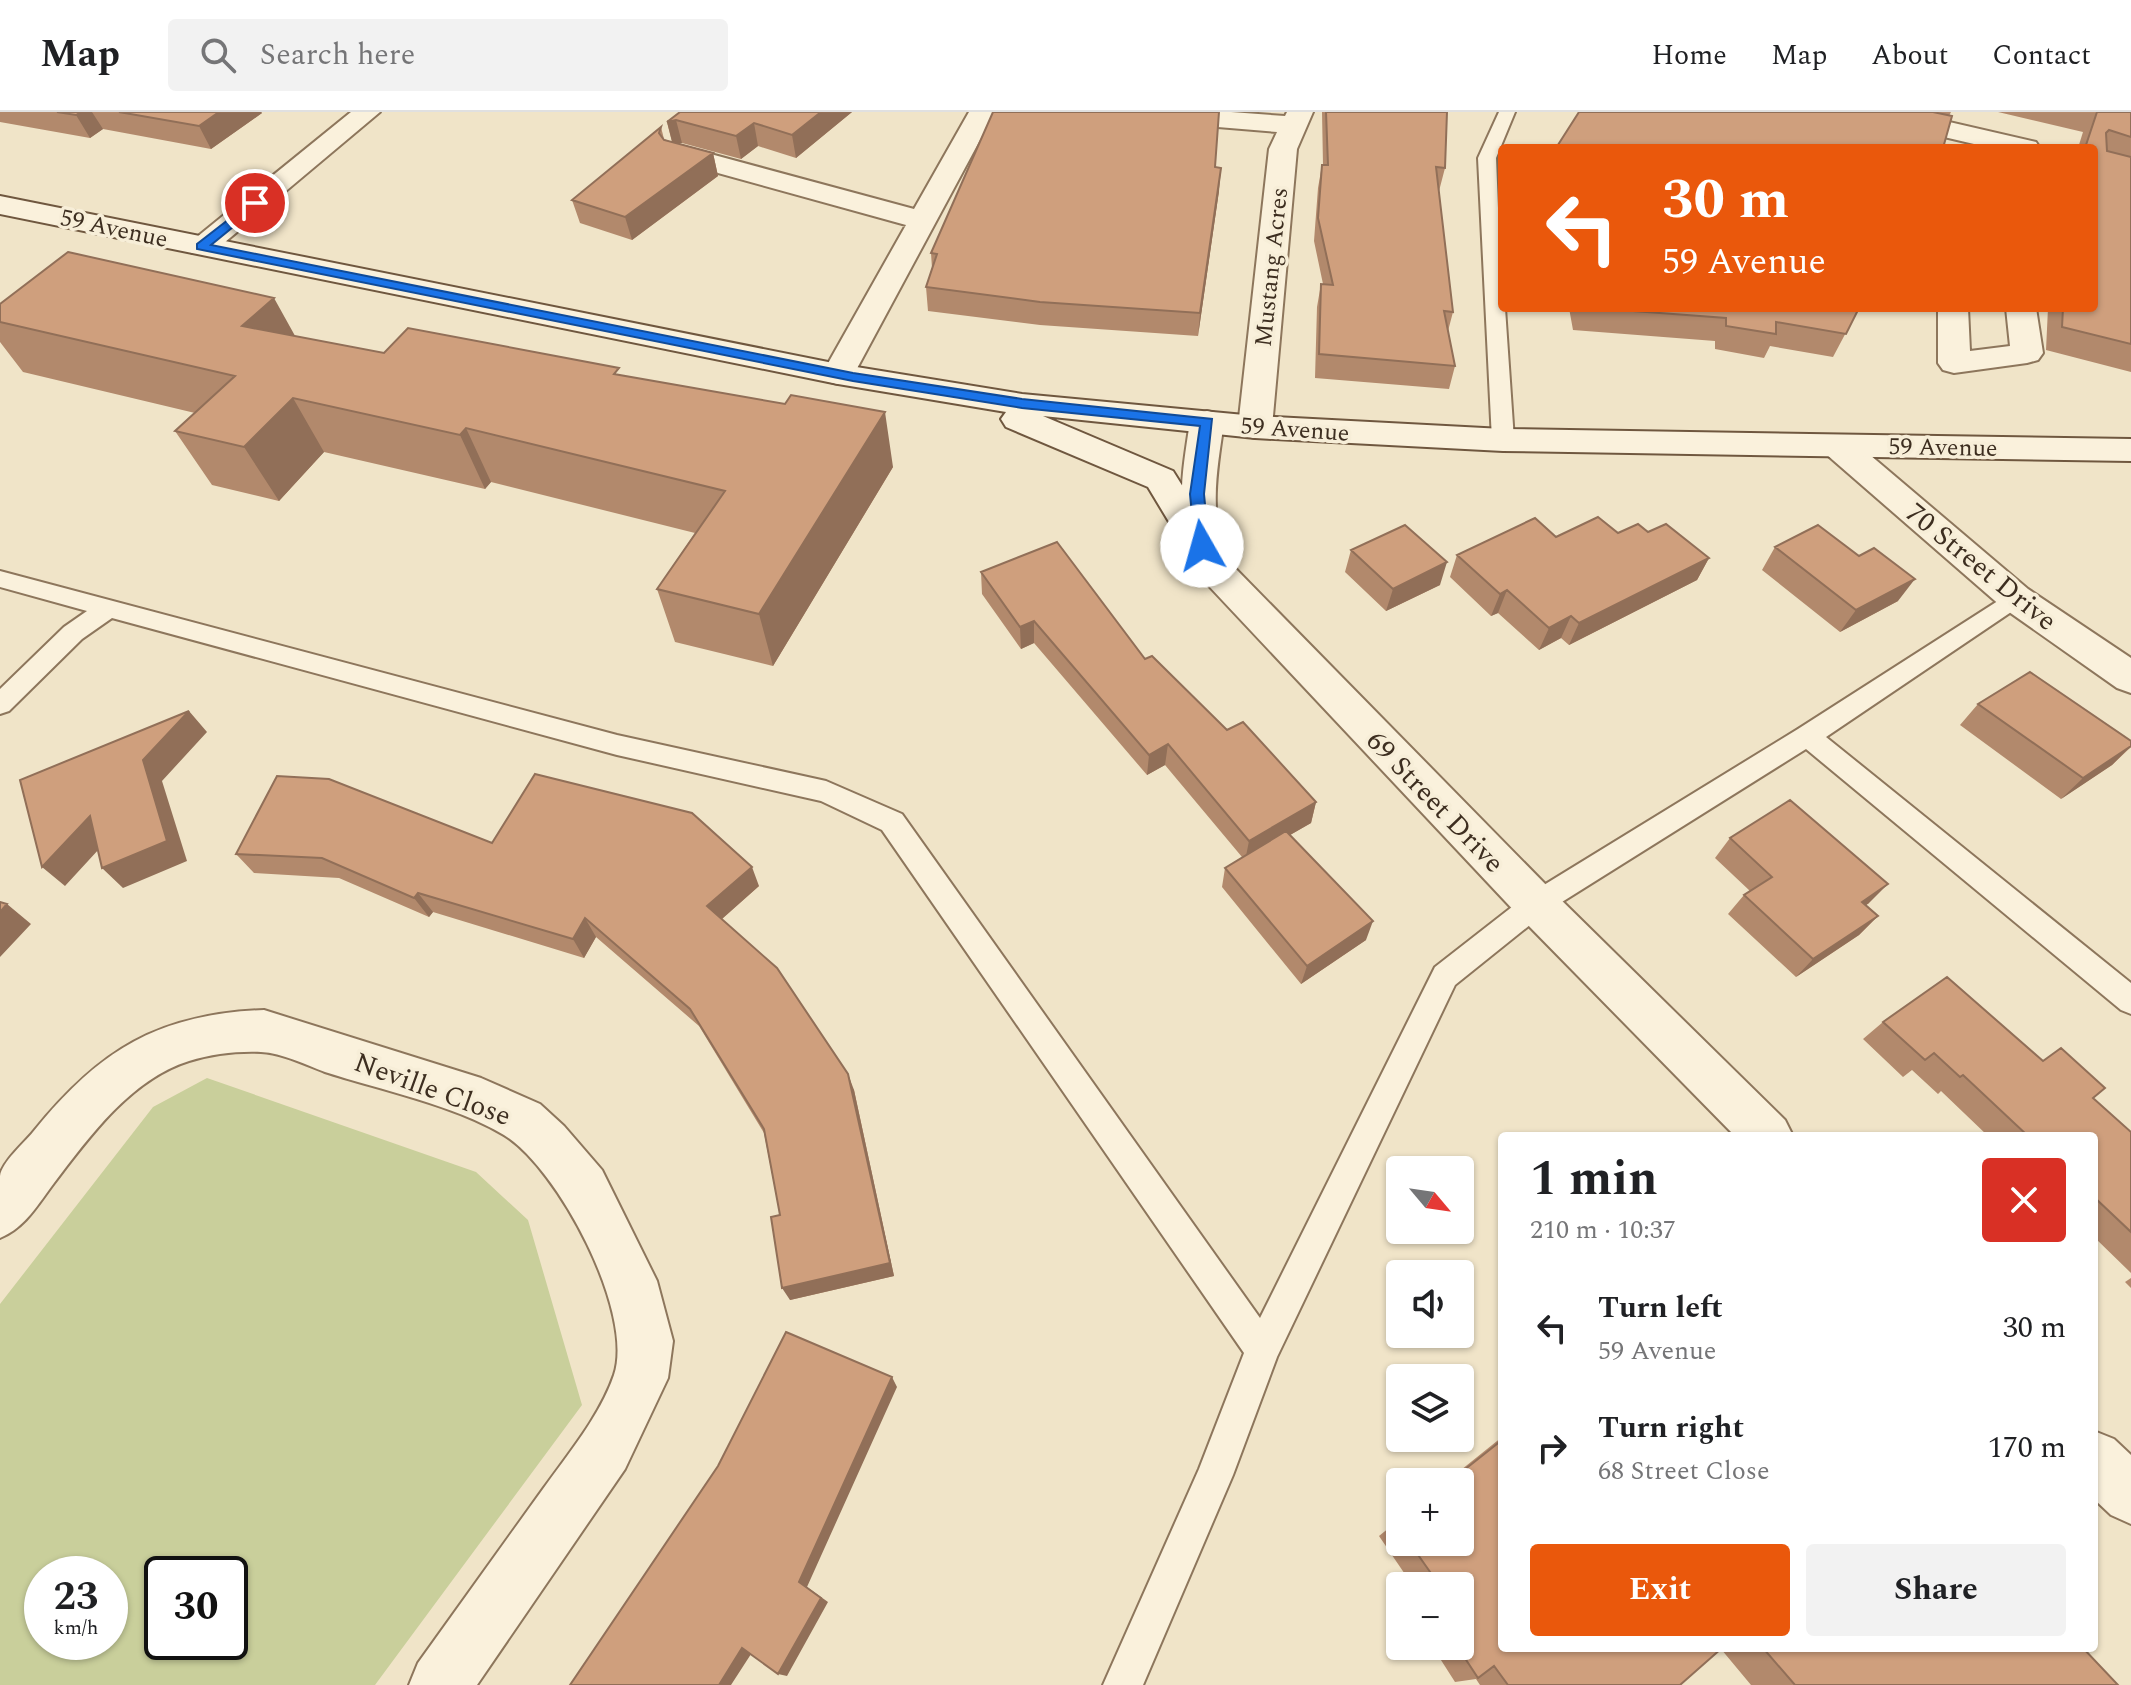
<!DOCTYPE html>
<html lang="en">
<head>
<meta charset="utf-8">
<style>
	body { margin:0; font-family:Spectral,serif; background:#f2f2f2; color:#202124; height:100vh; display:flex; flex-direction:column; font-size:30px; white-space:nowrap }
	* { box-sizing:border-box; margin:0 }
	p { font-size:26px; color:#757577 }
	.icon { flex:none; width:44px; height:44px; fill:none; stroke:currentColor; stroke-width:2; stroke-linecap:round; stroke-linejoin:round }
	.map { position:relative; flex:1; overflow:hidden }
	.drawer { position:absolute; left:1498px; top:1020px; width:600px; height:520px; display:flex; flex-direction:column; background:#fff; border-radius:8px; box-shadow:0 2px 6px #0004 }
	.drawer>* { flex:none }
	.hud { position:absolute; left:1498px; top:32px; width:600px; height:168px; border-radius:8px; box-shadow:0 2px 6px #0004; background:#ea580c; color:#fff; overflow:hidden }
	.needle { width:52px; rotate:119deg }
	.tools { position:absolute; left:1386px; top:1044px; display:grid; gap:16px }
	.tools a { display:grid; place-items:center; width:88px; height:88px; border-radius:8px; background:#fff; box-shadow:0 2px 6px #0004; font-size:40px }
	.speed { position:absolute; left:24px; top:1444px; display:flex; gap:16px; font-size:40px; font-weight:700; text-align:center }
	.speed>* { display:grid; place-content:center; width:104px; height:104px; border-radius:50%; background:#fff; box-shadow:0 2px 6px #0004; line-height:1 }
	.speed small { font-size:20px; font-weight:400 }
	.speed .limit { border:4px solid #111; border-radius:12px; background:#fff; color:#111 }
	.pin { position:absolute; display:grid; place-items:center; width:68px; height:68px; color:#fff; margin:-34px; border:4px solid #fff; border-radius:50%; box-shadow:0 2px 8px #0007 }
	.me { position:absolute; width:88px; margin:-44px; rotate:353deg; stroke-linejoin:round; filter:drop-shadow(0 0 6px #0008) }
	.turn { display:flex; align-items:center; gap:28px; height:168px; padding:0 32px; font-size:36px }
	.turn .icon { width:104px; height:104px; stroke-width:2.5 }
	.turn b { display:block; font-size:56px; line-height:68px }
	.round { display:grid; place-items:center; flex:none; width:84px; height:84px; border-radius:8px; background:#f2f2f2 }
	.headline { display:flex; align-items:center; justify-content:space-between; height:136px; padding:0 32px }
	h1 { font-size:48px; font-weight:700; line-height:60px }
	.cta { display:flex; gap:16px; margin-top:auto; padding:16px 32px }
	.cta a { flex:1; height:92px; border-radius:8px; background:#ea580c; color:#fff; font-size:32px; font-weight:700; line-height:92px; text-align:center }
	.cta a+a { background:#f2f2f2; color:#202124 }
	ul { padding:0; list-style:none }
	li { display:flex; align-items:center; gap:24px; height:120px; padding:0 32px }
	li div { flex:1 }
	li b { display:block; font-size:30px }
	li em { font-style:normal }
	header { display:flex; align-items:center; gap:48px; box-sizing:border-box; height:112px; padding:0 40px; background:#fff; border-bottom:2px solid #e0e0e0 }
	header strong { font-size:38px }
	nav { display:flex; gap:44px; margin-inline-start:auto; font-size:28px }
	.search { width:560px; height:72px; background:#f2f2f2; display:flex; align-items:center; gap:20px; box-sizing:border-box; padding:0 28px; border-radius:8px; color:#757577; font-size:30px }
	.map>svg:first-child { display:block }
</style>
</head>
<body>
<header>
<strong>Map</strong>
<div class="search"><svg class="icon" aria-label="search" viewBox="0 0 24 24"><circle cx="10" cy="10" r="6"/><path d="M15 15l6 6"/></svg>Search here</div>
<nav><a>Home</a><a>Map</a><a>About</a><a>Contact</a></nav>
</header>
<div class="map">
<svg width="2131" height="1573" viewBox="0 0 2131 1573">
	<rect width="100%" height="100%" fill="#f0e4c8"/>
	<!-- green -->
	<path fill="#c9cf9b" fill-rule="evenodd" d="M 207,966 L 476,1060 L 528,1108 L 582,1293 L 375,1573 L 0,1573 L 0,1192 L 153,995 ZM 42,1462 L 110,1462 L 110,1530 L 42,1530 ZM 230,1462 L 230,1530 L 162,1530 L 162,1462 Z"/>
	<g fill="none" stroke-linecap="round" stroke-linejoin="round">
		<defs>
			<path id="lane" d="M 1499,0 L 1515,0 L 1496,46 L 1502,196 L 1505,196 L 1514,328 L 1503,335 L 1492,328 L 1478,46 Z
				M 0,459 L 617,623 L 826,669 L 902,702 L 1260,1206 L 1435,855 L 1526,784 L 1798,617 L 2015,478 L 2023,480 L 2027,486 L 2023,492 L 1826,625 L 2131,871 L 2131,902 L 2121,898 L 1806,637 L 1546,800 L 1455,873 L 1277,1245 L 1233,1363 L 1143,1573 L 1103,1573 L 1199,1357 L 1244,1241 L 882,718 L 821,689 L 617,643 L 112,506 L 82,527 L 9,599 L 0,602 L 0,577 L 64,515 L 87,499 L 0,475 Z"/>
			<path id="street" d="M 351,0 L 380,0 L 212,141 L 192,141 L 187,135 L 192,129 Z
				M 969,0 L 995,0 L 854,262 L 849,269 L 838,272 L 827,269 L 822,262 L 906,113 L 671,48 L 667,42 L 671,36 L 681,34 L 914,97 Z
				M 1120,0 L 1231,0 L 1285,4 L 1287,0 L 1313,0 L 1297,37 L 1272,315 L 1267,323 L 1255,326 L 1243,323 L 1238,315 L 1269,37 L 1277,20 L 1133,8 L 1124,6 Z
				M 1859,0 L 1906,0 L 2036,30 L 2040,36 L 1991,36 L 1863,6 Z
				M 1938,196 L 1968,196 L 1970,239 L 2010,234 L 2006,196 L 2036,196 L 2043,241 L 2038,248 L 2027,251 L 1954,261 L 1943,258 L 1938,251 Z
				M 1207,299 L 1219,302 L 1224,310 C 1217,358 1206,410 1233,454 L 1552,779 L 1785,1008 L 1793,1024 L 1735,1024 L 1520,805 L 1207,472 C 1173,414 1180,374 1190,310 L 1195,302 Z
				M 1838,323 L 1850,326 L 2028,477 L 2131,546 L 2131,581 L 2117,576 L 2002,495 L 1826,342 L 1821,334 L 1826,326 Z
				M 264,898 L 481,966 L 540,992 L 564,1014 L 602,1058 L 657,1169 L 673,1229 L 668,1266 L 625,1357 L 477,1573 L 409,1573 L 418,1551 C 460,1493 501,1435 543,1377 C 568,1342 600,1304 614,1263 C 635,1201 558,1056 504,1023 C 454,993 381,978 325,960 C 306,953 282,941 261,940 C 237,939 212,942 189,949 C 131,967 89,1025 54,1071 C 38,1092 26,1115 0,1126 C 0,1106 0,1083 0,1064 C 2,1050 24,1031 33,1020 C 99,938 158,902 264,898 Z
				M 2094,1319 L 2114,1327 L 2131,1343 L 2131,1412 L 2111,1403 L 2094,1387 Z"/>
			<path id="secondary" d="M 0,84 L 838,252 L 1022,282 L 1255,304 L 1503,317 L 2131,327 L 2131,349 L 1503,339 L 1255,326 L 1043,304 L 1173,359 L 1220,434 L 1215,443 L 1202,446 L 1189,443 L 1148,375 L 1006,315 L 1001,307 L 1006,300 L 838,272 L 0,102 Z"/>
		</defs>
		<!-- lane casing -->
		<use href="#lane" stroke="#8d765c" stroke-width="4"/>
		<!-- street casing -->
		<use href="#street" stroke="#8d765c" stroke-width="4"/>
		<!-- secondary casing -->
		<use href="#secondary" stroke="#6f573f" stroke-width="4"/>
		<!-- lane -->
		<use href="#lane" fill="#faf1dc" fill-rule="evenodd"/>
		<!-- street -->
		<use href="#street" fill="#faf1dc" fill-rule="evenodd"/>
		<!-- secondary -->
		<use href="#secondary" fill="#faf1dc" fill-rule="evenodd"/>
	</g>
	<!-- wall -->
	<path fill="#b2896c" d="M 0,0 L 261,0 L 262,1 L 211,37 L 103,17 L 90,26 L 0,10 Z
		M 680,0 L 852,0 L 796,46 L 758,34 L 741,47 L 682,31 L 678,32 L 713,41 L 718,64 L 632,128 L 580,111 L 572,88 L 661,15 L 664,27 L 672,30 L 667,10 Z
		M 1322,0 L 1447,0 L 1445,56 L 1439,79 L 1453,200 L 1448,219 L 1455,254 L 1449,277 L 1315,266 L 1317,195 L 1321,172 L 1323,172 L 1314,129 L 1318,76 L 1322,53 L 1323,53 Z
		M 1579,0 L 1951,0 L 1949,4 Z
		M 1998,0 L 2131,0 L 2131,260 L 2046,238 L 2048,196 L 2094,196 L 2094,36 L 2078,36 L 2083,20 Z
		M 1215,55 L 1219,79 L 1198,224 L 1040,213 L 928,199 L 926,175 L 932,156 L 931,141 Z
		M 0,192 L 294,224 L 384,241 L 621,263 L 893,355 L 773,554 L 675,530 L 657,477 L 695,421 L 491,370 L 485,377 L 324,340 L 279,389 L 212,373 L 175,319 L 195,301 L 23,260 L 0,230 Z
		M 1569,196 L 1859,196 L 1833,245 L 1770,234 L 1764,246 L 1715,237 L 1715,229 L 1573,218 Z
		M 1648,420 L 1709,446 L 1697,468 L 1569,533 L 1561,526 L 1539,538 L 1498,501 L 1491,504 L 1450,465 L 1457,443 L 1556,425 Z
		M 1775,435 L 1859,444 L 1898,489 L 1840,520 L 1762,458 Z
		M 1351,438 L 1440,473 L 1386,499 L 1345,460 Z
		M 981,460 L 1145,547 L 1227,618 L 1316,690 L 1311,711 L 1290,723 L 1366,828 L 1301,872 L 1222,775 L 1225,756 L 1242,745 L 1165,653 L 1147,663 L 1034,531 L 1021,537 L 982,482 Z
		M 1978,592 L 2131,629 L 2131,635 L 2112,653 L 2061,687 L 1960,613 Z
		M 1730,726 L 1869,791 L 1866,793 L 1878,804 L 1859,823 L 1796,865 L 1728,802 L 1744,783 L 1750,779 L 1715,746 Z
		M 492,731 L 759,774 L 722,807 L 854,978 L 894,1164 L 790,1188 L 780,1103 L 764,1021 L 699,914 L 596,825 L 584,846 L 433,800 L 429,805 L 339,766 L 254,761 L 236,742 Z
		M 1883,910 L 2043,949 L 2093,986 L 2131,1020 L 2131,1161 L 2094,1125 L 2094,1024 L 1988,1024 L 1941,979 L 1938,982 L 1912,958 L 1903,965 L 1863,927 Z
		M 2131,1166 L 2131,1176 L 2125,1170 Z
		M 1502,1325 L 1502,1536 L 2083,1536 L 2118,1573 L 1751,1573 L 1721,1537 L 1680,1573 L 1480,1573 L 1476,1567 L 1455,1570 L 1432,1534 L 1460,1534 L 1460,1474 L 1413,1474 L 1379,1424 L 1400,1407 L 1400,1430 L 1460,1430 L 1460,1370 L 1446,1370 Z"/>
	<!-- shaded-wall -->
	<path fill="#916f58" d="M 81,0 L 92,0 L 103,17 L 90,26 L 76,3 Z
		M 219,0 L 261,0 L 262,1 L 211,37 L 199,14 Z
		M 821,0 L 852,0 L 796,46 L 792,23 Z
		M 676,8 L 682,31 L 673,33 L 667,10 Z
		M 754,11 L 758,34 L 741,47 L 736,24 Z
		M 713,41 L 718,64 L 632,128 L 625,105 Z
		M 1221,56 L 1219,79 L 1198,224 L 1200,201 Z
		M 274,186 L 304,240 L 242,214 Z
		M 293,286 L 324,340 L 279,389 L 244,335 Z
		M 885,300 L 893,355 L 773,554 L 759,502 Z
		M 466,316 L 491,370 L 485,377 L 460,323 Z
		M 1709,446 L 1697,468 L 1569,533 L 1579,511 Z
		M 1447,450 L 1440,473 L 1386,499 L 1393,477 Z
		M 1915,467 L 1898,489 L 1840,520 L 1856,498 Z
		M 1507,478 L 1498,501 L 1491,504 L 1500,482 Z
		M 1571,504 L 1561,526 L 1539,538 L 1549,516 Z
		M 1034,509 L 1034,531 L 1021,537 L 1020,515 Z
		M 189,599 L 207,620 L 162,669 L 187,749 L 123,776 L 102,756 L 143,648 Z
		M 1168,632 L 1165,653 L 1147,663 L 1149,643 Z
		M 2131,634 L 2112,653 L 2061,687 L 2083,666 Z
		M 1316,690 L 1311,711 L 1245,749 L 1249,729 Z
		M 90,704 L 111,724 L 65,774 L 42,755 Z
		M 752,755 L 759,774 L 715,813 L 707,794 Z
		M 1888,772 L 1869,791 L 1844,809 L 1862,790 Z
		M 418,781 L 433,800 L 429,805 L 414,786 Z
		M 7,792 L 31,812 L 0,845 L 0,800 Z
		M 1878,804 L 1859,823 L 1796,865 L 1813,847 Z
		M 585,806 L 596,825 L 584,846 L 573,827 Z
		M 1373,809 L 1366,828 L 1301,872 L 1307,854 Z
		M 848,962 L 854,978 L 894,1164 L 790,1188 L 782,1176 Z
		M 892,1265 L 897,1275 L 807,1475 L 828,1490 L 787,1564 L 778,1562 L 799,1470 Z
		M 742,1536 L 753,1539 L 731,1573 L 719,1573 Z"/>
	<!-- building -->
	<path fill="#cf9f7d" stroke="#916f58" stroke-width="2" d="M 57,0 L 81,0 L 76,3 Z
		M 119,0 L 219,0 L 199,14 Z
		M 680,0 L 821,0 L 792,23 L 754,11 L 736,24 L 676,8 L 667,10 Z
		M 993,0 L 1219,0 L 1215,55 L 1221,56 L 1200,201 L 1040,190 L 926,175 L 937,142 L 931,141 Z
		M 1326,0 L 1447,0 L 1445,56 L 1436,55 L 1453,200 L 1444,199 L 1455,254 L 1319,242 L 1321,172 L 1333,173 L 1318,106 L 1322,53 L 1328,53 Z
		M 1579,0 L 1933,0 L 1952,4 L 1943,36 L 1556,36 Z
		M 2097,0 L 2131,0 L 2131,25 L 2109,18 L 2106,21 L 2107,39 L 2131,45 L 2131,232 L 2062,215 L 2063,196 L 2094,196 L 2094,36 L 2085,36 Z
		M 661,15 L 659,21 L 664,28 L 713,41 L 625,105 L 572,88 Z
		M 68,140 L 274,186 L 242,214 L 384,241 L 408,216 L 619,256 L 614,262 L 785,292 L 791,283 L 885,300 L 759,502 L 657,477 L 725,379 L 466,316 L 460,323 L 293,286 L 244,335 L 175,319 L 235,264 L 0,210 L 0,192 Z
		M 1593,196 L 1859,196 L 1846,222 L 1776,210 L 1776,222 L 1726,214 L 1726,206 Z
		M 1598,405 L 1618,421 L 1638,412 L 1648,420 L 1666,412 L 1709,446 L 1579,511 L 1571,504 L 1549,516 L 1507,478 L 1500,482 L 1457,443 L 1535,406 L 1556,425 Z
		M 1405,413 L 1447,450 L 1393,477 L 1351,438 Z
		M 1818,413 L 1859,444 L 1874,436 L 1915,467 L 1856,498 L 1775,435 Z
		M 1057,430 L 1145,547 L 1152,544 L 1227,618 L 1243,610 L 1316,690 L 1249,729 L 1168,632 L 1149,643 L 1034,509 L 1020,515 L 981,460 Z
		M 2030,560 L 2131,629 L 2131,634 L 2083,666 L 1978,592 Z
		M 189,599 L 143,648 L 167,729 L 102,756 L 90,704 L 42,755 L 20,668 Z
		M 535,662 L 692,701 L 752,755 L 707,794 L 777,856 L 848,962 L 890,1151 L 782,1176 L 771,1105 L 780,1103 L 764,1017 L 690,897 L 585,806 L 573,827 L 418,781 L 414,786 L 322,746 L 236,742 L 277,664 L 329,667 L 492,731 Z
		M 1790,688 L 1888,772 L 1862,790 L 1878,804 L 1813,847 L 1744,783 L 1772,765 L 1730,726 Z
		M 1286,719 L 1373,809 L 1307,854 L 1225,756 Z
		M 0,790 L 7,792 L 0,800 Z
		M 1947,865 L 2043,949 L 2061,936 L 2105,976 L 2093,986 L 2131,1020 L 2131,1120 L 2094,1085 L 2094,1024 L 2028,1024 L 1963,963 L 1960,965 L 1934,941 L 1925,948 L 1883,910 Z
		M 786,1220 L 892,1265 L 799,1470 L 821,1486 L 778,1562 L 742,1536 L 719,1573 L 570,1573 L 718,1354 Z
		M 1502,1328 L 1502,1536 L 1722,1536 L 1680,1573 L 1508,1573 L 1494,1554 L 1478,1566 L 1457,1534 L 1460,1534 L 1460,1508 L 1462,1506 L 1460,1503 L 1460,1474 L 1440,1474 L 1409,1430 L 1460,1430 L 1460,1370 L 1449,1370 Z
		M 1763,1536 L 2083,1536 L 2118,1573 L 1795,1573 Z"/>
	<!-- route -->
	<path fill="#1a73e8" stroke="#114b97" stroke-width="2" d="M 255,87 L 261,91 L 260,93 L 211,133 L 853,261 L 1022,287 L 1212,307 L 1204,382 L 1209,434 L 1202,439 L 1195,434 L 1190,382 L 1200,314 L 1022,296 L 853,269 L 197,137 L 197,132 Z"/>
	<g text-anchor="middle" stroke-width="7" stroke-linejoin="round" paint-order="stroke">
		<!-- far-street labels -->
		<g font-size="24" fill="#3d2e20" stroke="#f7eed8">
			<text transform="translate(114 116) rotate(12)" y="8">59 Avenue</text>
			<text transform="translate(1271 155) rotate(-84)" y="8">Mustang Acres</text>
			<text transform="translate(1295 317) rotate(4)" y="8">59 Avenue</text>
			<text transform="translate(1943 335) rotate(1)" y="8">59 Avenue</text>
		</g>
		<!-- street labels -->
		<g font-size="28" fill="#3d2e20" stroke="#f7eed8">
			<text transform="translate(1982 454) rotate(39)" y="10">70 Street Drive</text>
			<text transform="translate(1436 689) rotate(46)" y="10">69 Street Drive</text>
			<text transform="translate(433 976) rotate(20)" y="10">Neville Close</text>
		</g>
	</g>
</svg>
<div class="tools">
<a><svg class="needle" viewBox="-14 -14 28 28"><path d="M0-13l5 13h-10z" fill="#e53935"/><path d="M0 13l5-13h-10z" fill="#757577"/></svg></a>
<a><svg class="icon" aria-label="sound" viewBox="0 0 24 24"><path d="M4 9h4l5-4v14l-5-4H4zM17 9q2 3 0 6"/></svg></a>
<a><svg class="icon" aria-label="layers" viewBox="0 0 24 24"><path d="M12 4l9 5-9 5-9-5zM3 14l9 5 9-5"/></svg></a>
<a>+</a>
<a>−</a>
</div>
<div class="speed"><div>23<small>km/h</small></div><div class="limit">30</div></div>
<div class="pin" style="left:255px;top:91px;background:#d93025"><svg class="icon" aria-label="arrive" viewBox="0 0 24 24"><path d="M6 21V4h12l-3 4 3 4H6"/></svg></div>
<svg class="me" style="left:1202px;top:434px" viewBox="-20 -20 40 40"><circle r="19" fill="#fff"/><path d="M0-13L10 11 0 6-10 11z" fill="#1a73e8"/></svg>
<div class="hud">
<div class="turn"><svg class="icon" aria-label="left" viewBox="0 0 24 24"><path d="M17 20v-9H6M10 6l-5 5 5 5"/></svg><div><b>30 m</b>59 Avenue</div></div>
</div>
<section class="drawer">
<div class="headline"><div><h1>1 min</h1><p>210 m · 10:37</p></div><a class="round" style="background:#d93025;color:#fff"><svg class="icon" aria-label="close" viewBox="0 0 24 24"><path d="M6 6l12 12M18 6L6 18"/></svg></a></div>
<ul>
<li><svg class="icon" aria-label="left" viewBox="0 0 24 24"><path d="M17 20v-9H6M10 6l-5 5 5 5"/></svg><div><b>Turn left</b><p>59 Avenue</p></div><em>30 m</em></li>
<li><svg class="icon" aria-label="right" viewBox="0 0 24 24"><path d="M7 20v-9h11M14 6l5 5-5 5"/></svg><div><b>Turn right</b><p>68 Street Close</p></div><em>170 m</em></li>
</ul>
<div class="cta"><a>Exit</a><a>Share</a></div>
</section>
</div>
</body>
</html>
